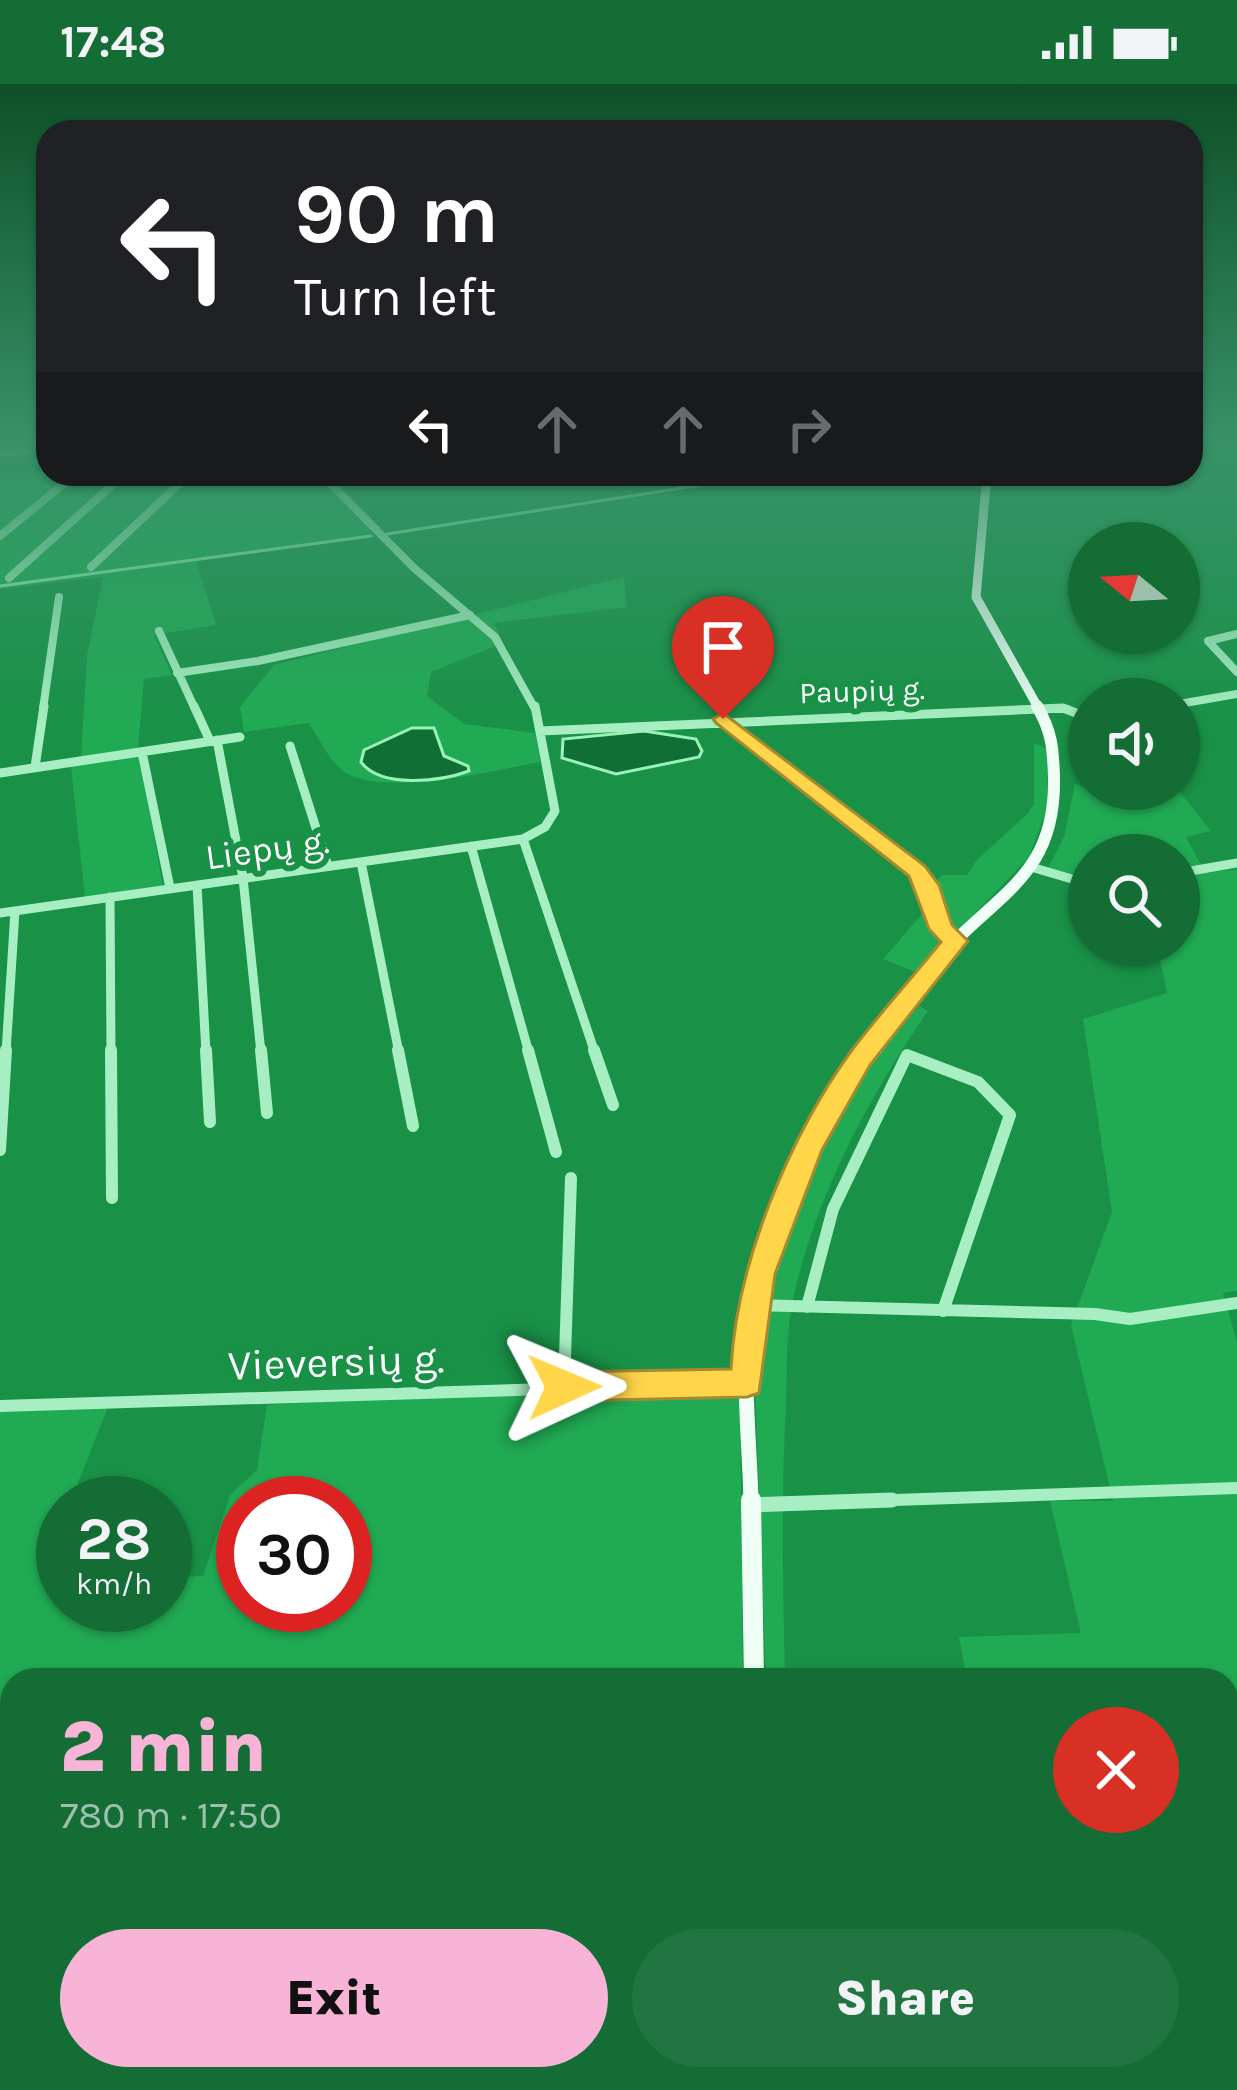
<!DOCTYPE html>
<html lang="en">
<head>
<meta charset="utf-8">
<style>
	body { margin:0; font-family:Karla,sans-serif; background:#207541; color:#f1f3f6; height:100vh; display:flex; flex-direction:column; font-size:45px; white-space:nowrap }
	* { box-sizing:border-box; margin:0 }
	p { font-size:39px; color:#9dc0ad }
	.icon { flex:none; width:66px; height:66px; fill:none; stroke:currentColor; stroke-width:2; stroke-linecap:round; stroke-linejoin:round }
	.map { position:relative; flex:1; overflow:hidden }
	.side { position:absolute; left:0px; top:1584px; width:1239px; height:423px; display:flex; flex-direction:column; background:#136d35; border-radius:36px 36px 0 0; box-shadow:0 3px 9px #0004 }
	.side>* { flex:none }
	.banner { position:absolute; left:36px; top:36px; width:1167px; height:366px; border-radius:36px; box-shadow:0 3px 9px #0004; background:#202124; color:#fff; overflow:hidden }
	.needle { width:78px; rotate:288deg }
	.fabs { position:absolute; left:1068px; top:438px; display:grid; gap:24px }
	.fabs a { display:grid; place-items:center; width:132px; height:132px; border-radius:50%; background:#136d35; box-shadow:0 3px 9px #0004; font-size:60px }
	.speed { position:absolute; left:36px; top:1392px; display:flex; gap:24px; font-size:60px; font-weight:700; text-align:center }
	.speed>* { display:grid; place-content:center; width:156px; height:156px; border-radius:50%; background:#136d35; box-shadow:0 3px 9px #0004; line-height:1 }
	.speed small { font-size:30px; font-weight:400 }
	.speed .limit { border:18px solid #d22; background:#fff; color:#111 }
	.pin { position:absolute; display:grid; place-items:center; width:102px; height:102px; color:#fff; margin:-123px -51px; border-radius:50% 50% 50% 0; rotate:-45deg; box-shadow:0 0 12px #0007 }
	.pin .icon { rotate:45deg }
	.me { position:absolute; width:132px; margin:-66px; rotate:89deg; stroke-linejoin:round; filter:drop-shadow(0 0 9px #0008) }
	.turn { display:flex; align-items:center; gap:42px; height:252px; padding:0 60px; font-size:54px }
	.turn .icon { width:156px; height:156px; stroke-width:2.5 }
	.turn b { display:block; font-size:84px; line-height:102px }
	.lanes { display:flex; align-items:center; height:114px; padding:0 60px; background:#0003; justify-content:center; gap:60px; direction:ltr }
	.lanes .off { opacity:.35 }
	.round { display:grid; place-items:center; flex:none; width:126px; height:126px; border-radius:63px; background:#207541 }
	.summary { display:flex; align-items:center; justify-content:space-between; height:204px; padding:0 60px }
	h1 { font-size:72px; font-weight:800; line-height:90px; color:#f7b4d6 }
	.primary-button { display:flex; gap:24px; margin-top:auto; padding:24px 60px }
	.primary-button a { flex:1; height:138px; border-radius:72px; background:#f7b4d6; color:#111; font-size:48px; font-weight:800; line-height:138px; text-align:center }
	.primary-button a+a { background:#207541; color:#f1f3f6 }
	.status { display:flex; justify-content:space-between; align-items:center; height:84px; padding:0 60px; background:#136d35; direction:ltr }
	.status svg { height:33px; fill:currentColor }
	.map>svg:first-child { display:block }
</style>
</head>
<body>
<div class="status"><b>17:48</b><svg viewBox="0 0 49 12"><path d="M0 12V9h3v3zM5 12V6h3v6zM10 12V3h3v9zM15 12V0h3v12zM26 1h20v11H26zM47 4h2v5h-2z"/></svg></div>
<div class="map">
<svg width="1237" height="2006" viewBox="0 0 1237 2006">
	<rect width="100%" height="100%" fill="#199147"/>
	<!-- green -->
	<path fill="#21aa54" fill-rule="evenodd" d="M 0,389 L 317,390 L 372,447 L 371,452 L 196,477 L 216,541 L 154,551 L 172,591 L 144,595 L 138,665 L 81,673 L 87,572 L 103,493 L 0,505 Z
		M 624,493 L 627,523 L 494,539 L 503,559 L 431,588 L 427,612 L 464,640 L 535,649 L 540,678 C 496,686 378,715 342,686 C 329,676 318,653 309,639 L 244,648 L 240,623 L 274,581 Z
		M 1034,659 L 1047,665 L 1048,722 L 1029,773 L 918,889 L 883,875 L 937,813 L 934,798 L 943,791 L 967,791 L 977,776 L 1028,729 L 1034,720 Z
		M 139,669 L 163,802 L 85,814 L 71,682 Z
		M 1075,700 L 1089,705 L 1178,706 L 1211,747 L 1186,753 L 1205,789 L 1237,785 L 1237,1207 L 1223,1209 L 1237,1258 L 1237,1732 L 1227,1732 L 1227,1596 L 967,1596 L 959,1553 L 1081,1549 L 1050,1417 L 1113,1417 L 1071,1241 L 1112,1128 L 1083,935 L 1167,909 L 1157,861 L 1179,861 L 1179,771 L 1089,771 L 1089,800 L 1046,788 L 1064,753 Z
		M 919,922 L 928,927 C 869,1011 809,1125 791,1227 C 786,1257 787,1289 786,1319 C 781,1412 783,1503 785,1596 L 766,1596 L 754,1272 L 761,1217 L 804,1101 L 853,1003 Z
		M 721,1303 L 740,1311 L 743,1596 L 12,1596 L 12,1785 L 0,1785 L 0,1328 L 108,1323 L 70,1419 L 63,1419 L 63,1438 L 41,1496 L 63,1496 L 63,1521 L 165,1521 L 165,1494 L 203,1492 L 230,1411 L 257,1386 L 267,1321 L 426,1311 ZM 243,1419 L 345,1419 L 345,1521 L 243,1521 Z
		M 12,1867 L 12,1995 L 700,1995 L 699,2006 L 0,2006 L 0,1868 Z"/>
	<!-- water -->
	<path fill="#106f35" stroke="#9af2b9" stroke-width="3" d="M 412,644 L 434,644 L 444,672 L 468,682 L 469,687 C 442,697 381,705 361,678 L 364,666 Z
		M 644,647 L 696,655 L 702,667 L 699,673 L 616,690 L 562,674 L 563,655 Z"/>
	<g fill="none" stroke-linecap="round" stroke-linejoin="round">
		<!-- stream -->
		<path stroke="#9af2b9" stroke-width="3" d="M 712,390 L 725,399
			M 387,450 L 772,390
			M 0,502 L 371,452"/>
		<!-- minor-far3 -->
		<path stroke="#a7efc2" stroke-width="8" d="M 0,369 L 48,364
			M 321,390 L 414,484 L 495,553 L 535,625
			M 0,452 L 71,394
			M 91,483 L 178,401
			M 9,494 L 119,395
			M 159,547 L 195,625
			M 1237,550 L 1208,557 L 1237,588
			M 177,589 L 258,577 L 470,531
			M 1179,620 L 1237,610
			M 43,625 L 59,513
			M 1031,625 L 1067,625"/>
		<!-- minor-far2 -->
		<path stroke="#a7efc2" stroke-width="9" d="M 194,622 L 210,657
			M 723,635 L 917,787 L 941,842 L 956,857
			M 540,647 L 1063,624 L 1089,634
			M 217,656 L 243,794 L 261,969
			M 290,662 L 328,782
			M 143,673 L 170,804
			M 35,683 L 44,622
			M 0,689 L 240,653
			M 523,755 L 595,969
			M 471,762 L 529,969
			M 361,778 L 399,969
			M 1031,783 L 1089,800
			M 1179,789 L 1237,779
			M 197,801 L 206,969
			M 110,813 L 111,969
			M 0,829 L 523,755 L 545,743 L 555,727 L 535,622
			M 6,969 L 15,827"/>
		<!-- minor-far1 -->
		<path stroke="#a7efc2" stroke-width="12" d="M 111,966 L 112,1114
			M 206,966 L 210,1038
			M 261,966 L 267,1029
			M 398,966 L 413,1042
			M 528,966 L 556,1068
			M 594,966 L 613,1021
			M 0,1066 L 6,966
			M 752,1221 L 1095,1230 L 1130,1235 L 1237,1219
			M 807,1223 L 833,1125 L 907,971 L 978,998 L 1010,1031 L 943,1227
			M 564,1303 L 571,1094
			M 0,1322 L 747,1299
			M 807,1419 L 1237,1404"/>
		<!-- minor -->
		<path stroke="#a7efc2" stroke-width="15" d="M 750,1421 L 892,1416
			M 709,2006 L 710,1995"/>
		<!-- major-far3 -->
		<path stroke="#f0fff6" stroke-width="9" d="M 987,390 L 976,513 L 1039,625"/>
		<!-- major-far2 -->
		<path stroke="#f0fff6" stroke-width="12" d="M 865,969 C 891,935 916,897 946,866 C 1005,805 1056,787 1054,693 C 1053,664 1052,648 1037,622"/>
		<!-- major-far1 -->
		<path stroke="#f0fff6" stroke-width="15" d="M 751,1419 C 750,1365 743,1307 748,1253 C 756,1164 812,1037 867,966"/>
		<!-- major -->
		<path stroke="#f0fff6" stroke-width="20" d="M 751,1416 L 754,1596"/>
		<!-- highway -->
		<path fill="#fff" fill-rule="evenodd" d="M 1237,1743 L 1237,1767 L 1227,1768 L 1227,1744 Z
			M 1237,1784 L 1237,1810 L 1227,1811 L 1227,1785 Z
			M 12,1790 L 12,1816 L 0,1817 L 0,1791 Z
			M 0,1832 L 12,1832 L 12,1858 L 0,1858 Z"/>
	</g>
	<!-- sky -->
	<linearGradient id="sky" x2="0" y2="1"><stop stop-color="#0e5027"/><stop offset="0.56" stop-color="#389269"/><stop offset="1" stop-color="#389269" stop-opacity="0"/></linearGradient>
	<rect width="1237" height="642" fill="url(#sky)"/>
	<!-- route -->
	<path fill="#ffd54a" stroke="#a68a30" stroke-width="3" d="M 723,629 L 925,782 L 939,801 L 952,841 L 968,857 L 870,981 L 822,1066 L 775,1190 L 759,1309 L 747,1313 L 564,1317 L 553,1313 L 548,1303 L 553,1293 L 564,1288 L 731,1285 C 736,1180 790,1051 852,966 C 880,929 912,894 941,858 L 929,845 L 909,792 L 716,639 L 713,635 Z"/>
	<g text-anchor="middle" stroke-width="12" stroke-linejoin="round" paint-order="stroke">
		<!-- far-street labels -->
		<g font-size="30" fill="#fff" stroke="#199147">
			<text transform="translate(862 607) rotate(-2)" y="10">Paupių g.</text>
		</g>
		<!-- street labels -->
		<g font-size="36" fill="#fff" stroke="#199147">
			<text transform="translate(267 764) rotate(-8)" y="13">Liepų g.</text>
		</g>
		<!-- near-street labels -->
		<g font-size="42" fill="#fff" stroke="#199147">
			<text transform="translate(336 1277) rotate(-2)" y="15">Vieversių g.</text>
		</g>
	</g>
</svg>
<div class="fabs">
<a><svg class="needle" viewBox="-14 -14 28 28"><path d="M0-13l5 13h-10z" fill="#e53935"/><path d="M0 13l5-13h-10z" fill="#9dc0ad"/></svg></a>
<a><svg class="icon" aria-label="sound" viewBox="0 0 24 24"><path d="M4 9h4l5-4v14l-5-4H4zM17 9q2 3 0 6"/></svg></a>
<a><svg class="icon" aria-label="search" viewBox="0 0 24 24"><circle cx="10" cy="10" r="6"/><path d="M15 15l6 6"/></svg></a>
</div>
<div class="speed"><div>28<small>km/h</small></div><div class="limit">30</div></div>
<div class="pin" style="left:723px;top:635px;background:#d93025"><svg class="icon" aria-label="arrive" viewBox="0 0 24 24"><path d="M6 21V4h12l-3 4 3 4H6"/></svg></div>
<svg class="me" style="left:564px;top:1303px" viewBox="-20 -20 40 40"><path d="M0-17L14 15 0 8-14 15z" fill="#ffd54a" stroke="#fff" stroke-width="4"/></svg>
<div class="banner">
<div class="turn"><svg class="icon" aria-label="left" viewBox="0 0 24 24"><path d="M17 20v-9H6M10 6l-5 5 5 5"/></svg><div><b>90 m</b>Turn left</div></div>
<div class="lanes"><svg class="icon" aria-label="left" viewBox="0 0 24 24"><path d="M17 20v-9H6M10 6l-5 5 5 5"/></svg><svg class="icon off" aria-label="ahead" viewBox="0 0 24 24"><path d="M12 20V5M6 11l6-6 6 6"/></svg><svg class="icon off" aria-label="ahead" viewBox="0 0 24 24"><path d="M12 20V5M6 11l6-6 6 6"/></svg><svg class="icon off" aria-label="right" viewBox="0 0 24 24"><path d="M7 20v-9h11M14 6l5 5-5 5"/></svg></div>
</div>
<section class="side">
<div class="summary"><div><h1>2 min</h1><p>780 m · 17:50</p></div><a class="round" style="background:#d93025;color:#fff"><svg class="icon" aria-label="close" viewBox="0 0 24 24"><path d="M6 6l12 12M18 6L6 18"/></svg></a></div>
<div class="primary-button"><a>Exit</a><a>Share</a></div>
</section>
</div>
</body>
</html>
